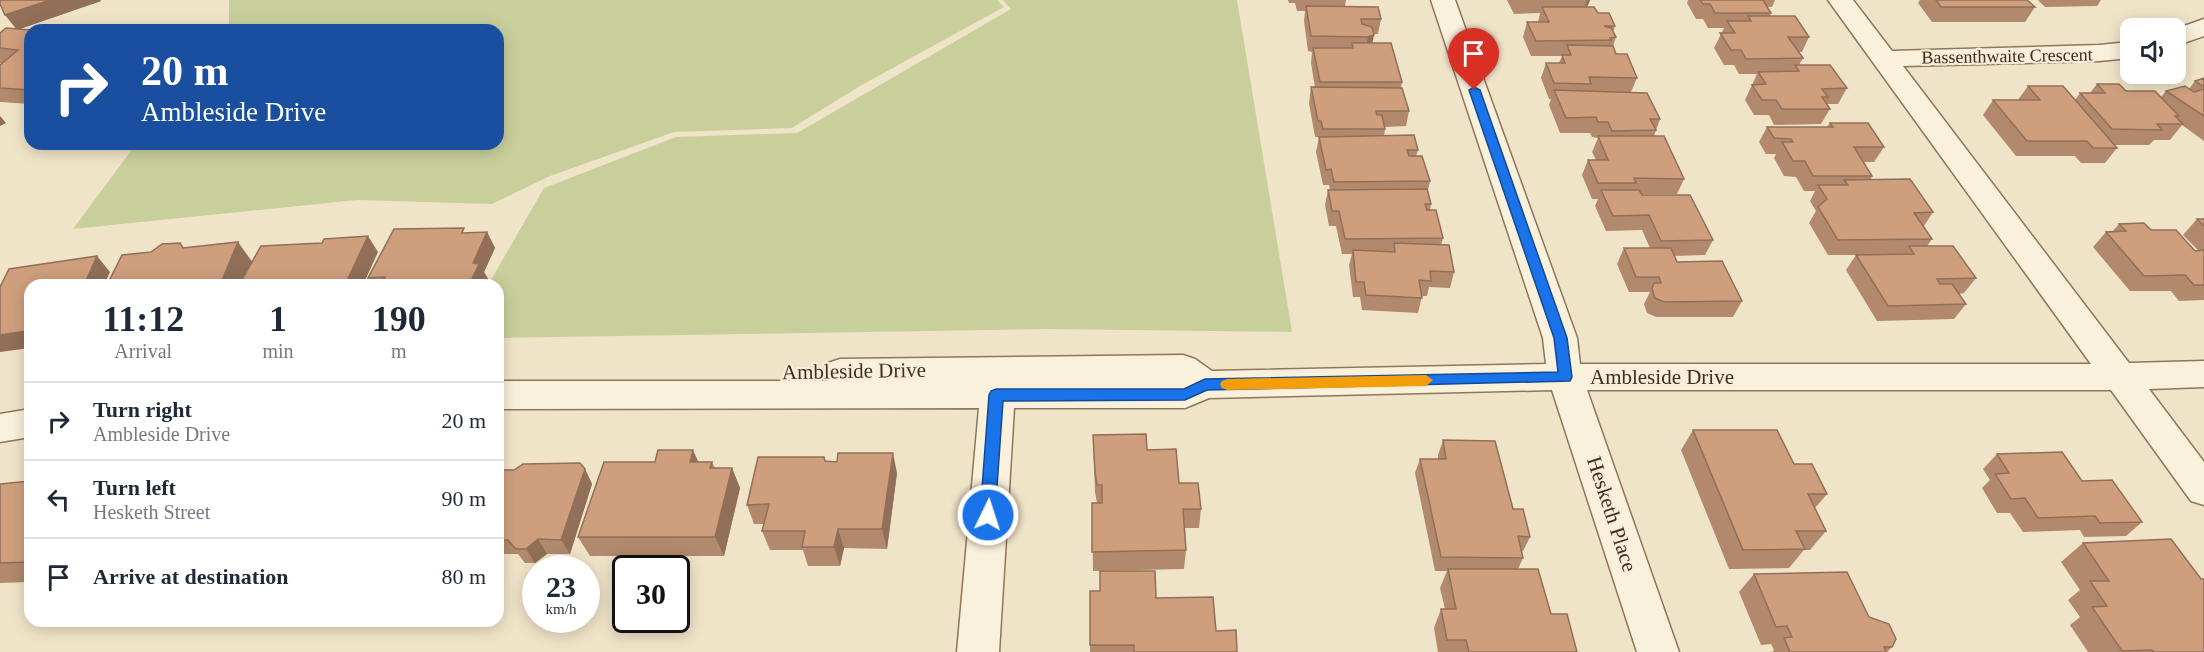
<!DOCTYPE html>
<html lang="en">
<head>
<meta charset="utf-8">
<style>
	body { margin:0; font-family:"Times New Roman",serif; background:#f2f2f3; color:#1f2937; height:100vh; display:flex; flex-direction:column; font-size:22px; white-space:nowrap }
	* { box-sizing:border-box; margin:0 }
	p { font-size:20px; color:#747a83 }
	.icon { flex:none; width:33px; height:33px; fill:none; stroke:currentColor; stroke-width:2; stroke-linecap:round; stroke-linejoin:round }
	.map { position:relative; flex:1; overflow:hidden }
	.side { position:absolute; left:24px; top:279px; width:480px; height:348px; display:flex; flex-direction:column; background:#fff; border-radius:18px; box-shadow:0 3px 15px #0003 }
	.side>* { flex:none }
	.guide { position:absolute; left:24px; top:24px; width:480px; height:126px; border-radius:18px; box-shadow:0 3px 15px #0003; background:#1a4fa0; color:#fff; overflow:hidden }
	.fabs { position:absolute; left:2120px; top:18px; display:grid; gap:12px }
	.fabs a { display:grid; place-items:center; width:66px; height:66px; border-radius:12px; background:#fff; box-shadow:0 3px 15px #0003; font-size:30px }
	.speed { position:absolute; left:522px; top:555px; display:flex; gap:12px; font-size:30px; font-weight:700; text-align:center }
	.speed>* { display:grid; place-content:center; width:78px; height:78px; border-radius:50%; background:#fff; box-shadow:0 3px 15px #0003; line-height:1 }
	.speed small { font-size:15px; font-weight:400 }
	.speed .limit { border:3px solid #111; border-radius:9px; background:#fff; color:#111 }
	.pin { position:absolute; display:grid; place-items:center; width:51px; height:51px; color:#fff; margin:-62px -26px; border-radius:50% 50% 50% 0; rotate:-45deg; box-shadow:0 0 6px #0007 }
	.pin .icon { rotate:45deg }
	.me { position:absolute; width:66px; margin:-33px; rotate:4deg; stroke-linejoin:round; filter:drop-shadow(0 0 4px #0008) }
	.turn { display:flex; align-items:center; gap:21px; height:126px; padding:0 18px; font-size:27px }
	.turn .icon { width:78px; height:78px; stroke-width:2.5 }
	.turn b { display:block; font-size:42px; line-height:51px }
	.eta { display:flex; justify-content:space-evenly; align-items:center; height:102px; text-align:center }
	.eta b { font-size:36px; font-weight:800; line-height:42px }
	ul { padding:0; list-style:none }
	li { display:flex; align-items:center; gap:18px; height:78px; padding:0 18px; border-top:2px solid #e0e1e3 }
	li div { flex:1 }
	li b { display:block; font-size:22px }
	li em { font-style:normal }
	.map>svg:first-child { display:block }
</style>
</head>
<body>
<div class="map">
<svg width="2204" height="652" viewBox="0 0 2204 652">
	<rect width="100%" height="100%" fill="#f0e4c8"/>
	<!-- green -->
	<path fill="#c9cf9b" d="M 229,0 L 997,0 L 1004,7 L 860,86 L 792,128 L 674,132 L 550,176 L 492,204 L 357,200 L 73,229 L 136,144 L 498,144 L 498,30 L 225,30 L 229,25 Z
		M 1003,0 L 1237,0 L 1292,332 L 1046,329 L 498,338 L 498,285 L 488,285 L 544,188 L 676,137 L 797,133 L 1011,9 Z"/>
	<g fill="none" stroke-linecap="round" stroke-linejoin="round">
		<defs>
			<path id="minor" d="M 1431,0 L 1455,0 L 1577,338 L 1580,364 L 2091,364 L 1828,0 L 1853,0 L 1892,51 L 2099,45 L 2130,42 L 2130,58 L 2099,61 L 1903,66 L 2129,363 L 2204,361 L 2204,387 L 2149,389 L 2204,462 L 2204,505 L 2191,501 L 2111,390 L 1587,390 L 1679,652 L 1637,652 L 1552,390 L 1209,398 L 1185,408 L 1014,408 L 999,652 L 957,652 L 979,408 L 498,409 L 498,381 L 828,381 L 823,372 L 828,363 L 840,359 L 1183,355 L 1195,359 L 1212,371 L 1546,364 L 1543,338 Z
				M 2204,19 L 2204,36 L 2175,46 L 2175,29 Z
				M 30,409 L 30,437 L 0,442 L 0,414 Z"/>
		</defs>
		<!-- minor casing -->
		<use href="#minor" stroke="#8d765c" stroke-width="3"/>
		<!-- minor -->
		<use href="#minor" fill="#faf1dc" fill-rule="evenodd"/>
	</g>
	<!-- wall -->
	<path fill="#b2896c" d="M 0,0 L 100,0 L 101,1 L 19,29 L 30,30 L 30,104 L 0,102 L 0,65 L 2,63 L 0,63 L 0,33 L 17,29 Z
		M 1288,0 L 1346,0 L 1345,6 L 1381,19 L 1378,34 L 1374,34 L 1372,43 L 1402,82 L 1401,88 L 1409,111 L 1406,126 L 1385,127 L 1385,129 L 1384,136 L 1418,150 L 1416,156 L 1430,181 L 1428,190 L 1431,204 L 1430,210 L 1443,238 L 1441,245 L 1454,272 L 1450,288 L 1429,287 L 1427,296 L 1422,296 L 1418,313 L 1362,310 L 1360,297 L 1353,297 L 1349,265 L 1352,254 L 1342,254 L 1336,226 L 1329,226 L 1325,205 L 1328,190 L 1330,190 L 1329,185 L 1323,185 L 1316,152 L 1319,137 L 1315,137 L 1309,103 L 1311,87 L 1315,88 L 1311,63 L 1312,52 L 1308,51 L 1304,21 L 1305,11 L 1297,11 L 1295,3 L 1289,3 Z
		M 1507,0 L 1590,0 L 1587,7 L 1615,26 L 1613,32 L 1616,37 L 1613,46 L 1616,54 L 1637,78 L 1631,92 L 1660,119 L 1654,136 L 1684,179 L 1677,194 L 1642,194 L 1642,195 L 1713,240 L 1705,255 L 1674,256 L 1677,262 L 1742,301 L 1733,317 L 1656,317 L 1647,313 L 1644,304 L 1650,292 L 1629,292 L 1617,264 L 1624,248 L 1650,248 L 1642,230 L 1606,231 L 1595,206 L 1598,199 L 1592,199 L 1582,175 L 1588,160 L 1596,160 L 1592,152 L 1598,138 L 1592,137 L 1590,133 L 1560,133 L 1549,105 L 1551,99 L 1549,99 L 1541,78 L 1546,63 L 1559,63 L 1562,56 L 1531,56 L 1523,37 L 1527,22 L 1538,22 L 1540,13 L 1514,14 Z
		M 1688,0 L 1775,0 L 1772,7 L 1767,7 L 1771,13 L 1770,16 L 1809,37 L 1802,52 L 1798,52 L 1803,58 L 1799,65 L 1847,88 L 1838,104 L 1827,104 L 1830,109 L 1821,124 L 1774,125 L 1769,115 L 1754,115 L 1745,100 L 1757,74 L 1739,74 L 1734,65 L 1724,65 L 1714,48 L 1724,28 L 1708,28 L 1703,19 L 1696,19 L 1687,3 Z
		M 1920,0 L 2027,0 L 2035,7 L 2025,22 L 1932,22 L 1918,3 Z
		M 2038,0 L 2101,0 L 2097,6 L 2045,7 Z
		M 2204,78 L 2204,141 L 2182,125 L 2170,140 L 2154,140 L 2149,145 L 2115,145 L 2117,148 L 2105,163 L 2081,163 L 2075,156 L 2016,156 L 1983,115 L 1993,100 L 2018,100 L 2028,86 L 2075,100 L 2080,93 L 2090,93 L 2097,84 L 2126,91 L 2161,97 L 2166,91 L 2189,89 L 2195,81 Z
		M 1830,123 L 1884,147 L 1874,162 L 1863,162 L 1872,176 L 1871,179 L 1933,212 L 1924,226 L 1932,239 L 1927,246 L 1976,278 L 1964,293 L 1959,294 L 1966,304 L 1954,319 L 1877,321 L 1846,270 L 1856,255 L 1828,255 L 1809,223 L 1816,211 L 1810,201 L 1815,191 L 1804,191 L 1796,177 L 1784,176 L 1774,158 L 1776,154 L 1766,154 L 1759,142 L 1767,127 L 1827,127 Z
		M 2197,219 L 2204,219 L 2204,300 L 2179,301 L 2171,291 L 2130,291 L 2093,247 L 2106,232 L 2112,232 L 2119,224 L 2151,230 L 2195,251 L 2198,250 L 2183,235 Z
		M 487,232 L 495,248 L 484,272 L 488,279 L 485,285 L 373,285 L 368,278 L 466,233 Z
		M 1693,430 L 1794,464 L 1827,494 L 1815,508 L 1826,531 L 1810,550 L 1804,550 L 1789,568 L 1729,569 L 1681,450 Z
		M 1093,435 L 1147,450 L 1179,483 L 1201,509 L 1199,528 L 1185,528 L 1186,550 L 1184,569 L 1093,571 L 1092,503 L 1097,503 L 1095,492 Z
		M 1443,440 L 1513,509 L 1530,537 L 1523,551 L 1521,551 L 1523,558 L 1518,569 L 1577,652 L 1438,652 L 1434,628 L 1441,609 L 1445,609 L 1440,588 L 1447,571 L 1435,571 L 1415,473 L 1420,459 L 1438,459 L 1438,455 Z
		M 1997,454 L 2082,481 L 2142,522 L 2126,536 L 2084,537 L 2080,530 L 2023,532 L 2010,513 L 1997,513 L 1982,488 L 1990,480 L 1983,469 Z
		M 825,461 L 897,473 L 887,549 L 844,548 L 840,566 L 808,566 L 803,550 L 770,550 L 762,531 L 764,524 L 754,524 L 747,505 Z
		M 698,462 L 712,462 L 715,468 L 732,468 L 740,488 L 724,556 L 590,556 L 578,537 Z
		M 585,469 L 592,484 L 570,554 L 547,554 L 535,563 L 525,563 L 518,554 L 498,554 L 498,470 Z
		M 30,481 L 30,582 L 0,583 L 0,484 Z
		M 2083,543 L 2201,579 L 2204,652 L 2088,652 L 2070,625 L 2080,617 L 2068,600 L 2080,590 L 2061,562 Z
		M 1754,574 L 1869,617 L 1892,647 L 1887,652 L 1772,652 L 1774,650 L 1771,644 L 1761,645 L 1739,592 Z
		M 1090,591 L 1156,598 L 1216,631 L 1237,652 L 1090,652 Z"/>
	<!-- shaded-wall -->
	<path fill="#916f58" d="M 50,0 L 100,0 L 101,1 L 17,30 L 5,15 Z
		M 1587,0 L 1590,0 L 1586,10 L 1582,13 Z
		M 1374,35 L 1371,50 L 1365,52 L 1368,37 Z
		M 0,116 L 6,123 L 0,126 Z
		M 487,232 L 495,248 L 484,272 L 488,279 L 485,285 L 469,285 L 473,263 Z
		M 368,236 L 378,252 L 363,285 L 345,285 Z
		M 238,242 L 253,263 L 244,285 L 220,285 Z
		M 97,256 L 110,272 L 104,285 L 84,285 Z
		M 30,324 L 30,348 L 0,352 L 0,335 Z
		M 693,450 L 702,470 L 690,462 Z
		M 893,453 L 897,473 L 887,549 L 882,529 Z
		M 732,468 L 740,488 L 724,556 L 715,537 Z
		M 585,469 L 592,484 L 570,554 L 561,540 Z
		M 838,529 L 844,548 L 840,566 L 834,547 Z
		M 538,539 L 547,554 L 535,563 L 526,549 Z"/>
	<!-- building -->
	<path fill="#cf9f7d" stroke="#916f58" stroke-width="1.5" d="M 0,0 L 50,0 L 5,15 L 0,4 Z
		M 1700,0 L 1763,0 L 1771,13 L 1715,13 L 1710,4 L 1703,4 Z
		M 1936,0 L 2027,0 L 2035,7 L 1941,7 Z
		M 1306,6 L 1378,7 L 1381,19 L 1361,19 L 1362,24 L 1372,27 L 1374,35 L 1368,37 L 1311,36 Z
		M 1542,7 L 1594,7 L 1598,13 L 1609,13 L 1615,26 L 1604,26 L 1611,28 L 1616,37 L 1610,38 L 1611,40 L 1536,41 L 1527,22 L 1549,22 Z
		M 1748,16 L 1795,16 L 1809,37 L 1788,37 L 1803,58 L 1746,59 L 1741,50 L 1731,50 L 1720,33 L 1735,33 L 1727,21 L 1751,21 Z
		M 6,28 L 30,30 L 30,90 L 0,88 L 0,65 L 18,50 L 0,48 L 0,33 Z
		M 1352,43 L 1391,43 L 1402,82 L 1320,82 L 1313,48 L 1353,48 Z
		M 1567,45 L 1613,46 L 1616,54 L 1627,54 L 1637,78 L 1589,77 L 1591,84 L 1554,83 L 1546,63 L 1565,63 L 1562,55 L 1571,55 Z
		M 1795,65 L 1830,65 L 1847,88 L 1822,89 L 1828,97 L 1822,97 L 1830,109 L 1782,109 L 1776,100 L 1762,100 L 1752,85 L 1766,84 L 1758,72 L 1799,71 Z
		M 2204,78 L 2204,87 L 2195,81 Z
		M 2097,84 L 2119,84 L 2126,91 L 2155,91 L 2179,116 L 2175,116 L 2183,124 L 2157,124 L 2162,130 L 2112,129 L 2080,93 L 2105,93 Z
		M 2028,86 L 2063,86 L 2117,148 L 2093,148 L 2087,141 L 2027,141 L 1993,100 L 2040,100 Z
		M 2185,86 L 2194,92 L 2204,89 L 2204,116 L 2166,91 Z
		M 1311,87 L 1402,88 L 1409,111 L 1376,111 L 1377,115 L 1382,115 L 1385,129 L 1323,129 L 1321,121 L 1318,121 Z
		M 1554,90 L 1647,93 L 1660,119 L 1650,119 L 1656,130 L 1612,131 L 1608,122 L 1598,122 L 1596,117 L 1566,118 Z
		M 1830,123 L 1868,123 L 1884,147 L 1854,147 L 1872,176 L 1813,176 L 1805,161 L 1793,161 L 1782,142 L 1793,142 L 1791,139 L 1774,138 L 1767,127 L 1833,127 Z
		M 1414,135 L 1418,150 L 1407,150 L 1409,156 L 1422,156 L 1430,181 L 1334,182 L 1331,169 L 1326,170 L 1319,137 Z
		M 1598,136 L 1664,136 L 1684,179 L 1634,178 L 1636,183 L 1598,183 L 1588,160 L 1608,160 Z
		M 1910,179 L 1933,212 L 1914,213 L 1932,239 L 1838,240 L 1818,207 L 1827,199 L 1818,185 L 1848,185 L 1844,180 Z
		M 1427,189 L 1431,204 L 1425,204 L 1427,210 L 1436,210 L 1443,238 L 1345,239 L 1339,211 L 1332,211 L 1328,190 Z
		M 1601,190 L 1639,190 L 1642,195 L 1690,195 L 1713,240 L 1661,241 L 1649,215 L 1613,216 Z
		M 2197,219 L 2204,219 L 2204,226 Z
		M 2144,223 L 2151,230 L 2176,230 L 2195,251 L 2204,250 L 2204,285 L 2194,285 L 2185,275 L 2144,276 L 2106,232 L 2126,231 L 2119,224 Z
		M 464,228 L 462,233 L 487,232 L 473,263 L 479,264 L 469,285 L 418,285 L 420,282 L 382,282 L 385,277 L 368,278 L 394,229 Z
		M 368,236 L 345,285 L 239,285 L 261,246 L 322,243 L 324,239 Z
		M 238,242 L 220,285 L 107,285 L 122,255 L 151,252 L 162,244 L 180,243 L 183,248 Z
		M 1394,243 L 1449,245 L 1454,272 L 1430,271 L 1431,281 L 1419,280 L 1422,298 L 1366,295 L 1364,282 L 1356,282 L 1353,250 L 1395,252 Z
		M 1909,246 L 1953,246 L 1976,278 L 1937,279 L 1940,284 L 1952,284 L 1966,304 L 1888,306 L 1856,255 L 1914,254 Z
		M 1624,248 L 1671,248 L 1677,262 L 1722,261 L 1742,301 L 1664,302 L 1655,298 L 1652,289 L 1654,283 L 1661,283 L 1659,277 L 1636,277 Z
		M 97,256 L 84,285 L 30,285 L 30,324 L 27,331 L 0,335 L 0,287 L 9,269 Z
		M 1693,430 L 1777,430 L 1794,464 L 1812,464 L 1827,494 L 1808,494 L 1826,531 L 1796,531 L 1805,549 L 1743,550 Z
		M 1146,434 L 1147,450 L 1176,449 L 1179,483 L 1198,483 L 1201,509 L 1183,509 L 1186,550 L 1092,552 L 1092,503 L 1102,503 L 1102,485 L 1097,485 L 1095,472 L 1093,435 Z
		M 1443,440 L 1495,441 L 1513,509 L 1523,509 L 1530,537 L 1518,536 L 1523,558 L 1441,557 L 1420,459 L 1446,459 Z
		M 658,450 L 693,450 L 690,462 L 712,462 L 710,468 L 732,468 L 715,537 L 578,537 L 604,462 L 655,462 Z
		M 2062,452 L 2082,481 L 2112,480 L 2142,522 L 2100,523 L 2095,516 L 2038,518 L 2025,498 L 2011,499 L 1995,474 L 2009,473 L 1997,454 Z
		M 838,453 L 893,453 L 882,529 L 838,529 L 834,547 L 802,547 L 805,531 L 762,531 L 769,504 L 747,505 L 758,457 L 824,457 L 825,461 L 837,462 Z
		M 580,463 L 585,469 L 561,540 L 538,539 L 526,549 L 516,549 L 508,540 L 498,540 L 498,470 L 514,470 L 523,464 Z
		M 30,481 L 30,562 L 0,563 L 0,484 Z
		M 2171,539 L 2201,579 L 2204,579 L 2204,652 L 2154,652 L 2152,650 L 2122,651 L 2092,607 L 2107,606 L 2090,581 L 2109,581 L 2083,543 Z
		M 1448,569 L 1538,569 L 1551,614 L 1567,614 L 1577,652 L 1469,652 L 1466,640 L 1447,640 L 1441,609 L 1456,609 Z
		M 1100,571 L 1155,571 L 1156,598 L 1213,597 L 1216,631 L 1236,630 L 1237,652 L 1134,652 L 1134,645 L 1090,645 L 1090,591 L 1100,591 Z
		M 1847,572 L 1869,617 L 1889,624 L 1896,639 L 1892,647 L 1884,647 L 1886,652 L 1790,652 L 1784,638 L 1792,637 L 1787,626 L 1776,627 L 1754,574 Z"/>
	<!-- route -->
	<path fill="#1a73e8" stroke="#114b97" stroke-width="1.5" d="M 1474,87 L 1480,90 L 1567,338 L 1572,377 L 1570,381 L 1207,390 L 1185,400 L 1003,401 L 995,515 L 993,520 L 988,522 L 982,520 L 980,515 L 989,395 L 991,391 L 996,389 L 1184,389 L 1205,379 L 1558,372 L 1554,338 L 1469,90 Z"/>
	<!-- slow -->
	<path fill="#f59e0b" d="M 1426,375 L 1433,380 L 1426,386 L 1227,390 L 1222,388 L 1220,384 L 1222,381 L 1227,379 Z"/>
	<g text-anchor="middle" stroke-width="4.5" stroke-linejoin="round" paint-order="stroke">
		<!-- far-street labels -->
		<g font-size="18" fill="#3d2e20" stroke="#f7eed8">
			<text transform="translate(2007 56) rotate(-1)" y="6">Bassenthwaite Crescent</text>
		</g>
		<!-- street labels -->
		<g font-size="21" fill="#3d2e20" stroke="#f7eed8">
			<text transform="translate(854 371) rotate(-1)" y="7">Ambleside Drive</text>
			<text x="1662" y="384">Ambleside Drive</text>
			<text transform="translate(1612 514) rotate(72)" y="7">Hesketh Place</text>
		</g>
	</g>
</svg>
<div class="fabs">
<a><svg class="icon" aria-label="sound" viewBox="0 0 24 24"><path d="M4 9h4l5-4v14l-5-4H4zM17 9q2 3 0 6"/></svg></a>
</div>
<div class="speed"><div>23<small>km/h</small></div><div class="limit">30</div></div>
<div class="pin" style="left:1474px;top:90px;background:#d93025"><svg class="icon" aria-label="arrive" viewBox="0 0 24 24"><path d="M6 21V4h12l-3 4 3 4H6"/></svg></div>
<svg class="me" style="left:988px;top:515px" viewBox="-20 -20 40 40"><circle r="17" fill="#1a73e8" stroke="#fff" stroke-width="3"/><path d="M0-11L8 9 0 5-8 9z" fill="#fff"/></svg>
<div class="guide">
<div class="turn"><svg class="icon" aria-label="right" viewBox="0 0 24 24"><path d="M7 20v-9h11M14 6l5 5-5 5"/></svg><div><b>20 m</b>Ambleside Drive</div></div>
</div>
<section class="side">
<div class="eta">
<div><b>11:12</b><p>Arrival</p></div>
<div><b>1</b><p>min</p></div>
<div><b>190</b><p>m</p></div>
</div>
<ul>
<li><svg class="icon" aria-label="right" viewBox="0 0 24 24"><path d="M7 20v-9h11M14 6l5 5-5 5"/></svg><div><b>Turn right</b><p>Ambleside Drive</p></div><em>20 m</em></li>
<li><svg class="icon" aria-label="left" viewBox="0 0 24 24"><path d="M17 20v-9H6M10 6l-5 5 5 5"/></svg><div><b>Turn left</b><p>Hesketh Street</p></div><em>90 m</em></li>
<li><svg class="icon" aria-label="arrive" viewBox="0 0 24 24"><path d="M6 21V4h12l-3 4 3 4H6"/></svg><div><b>Arrive at destination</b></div><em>80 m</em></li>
</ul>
</section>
</div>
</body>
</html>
